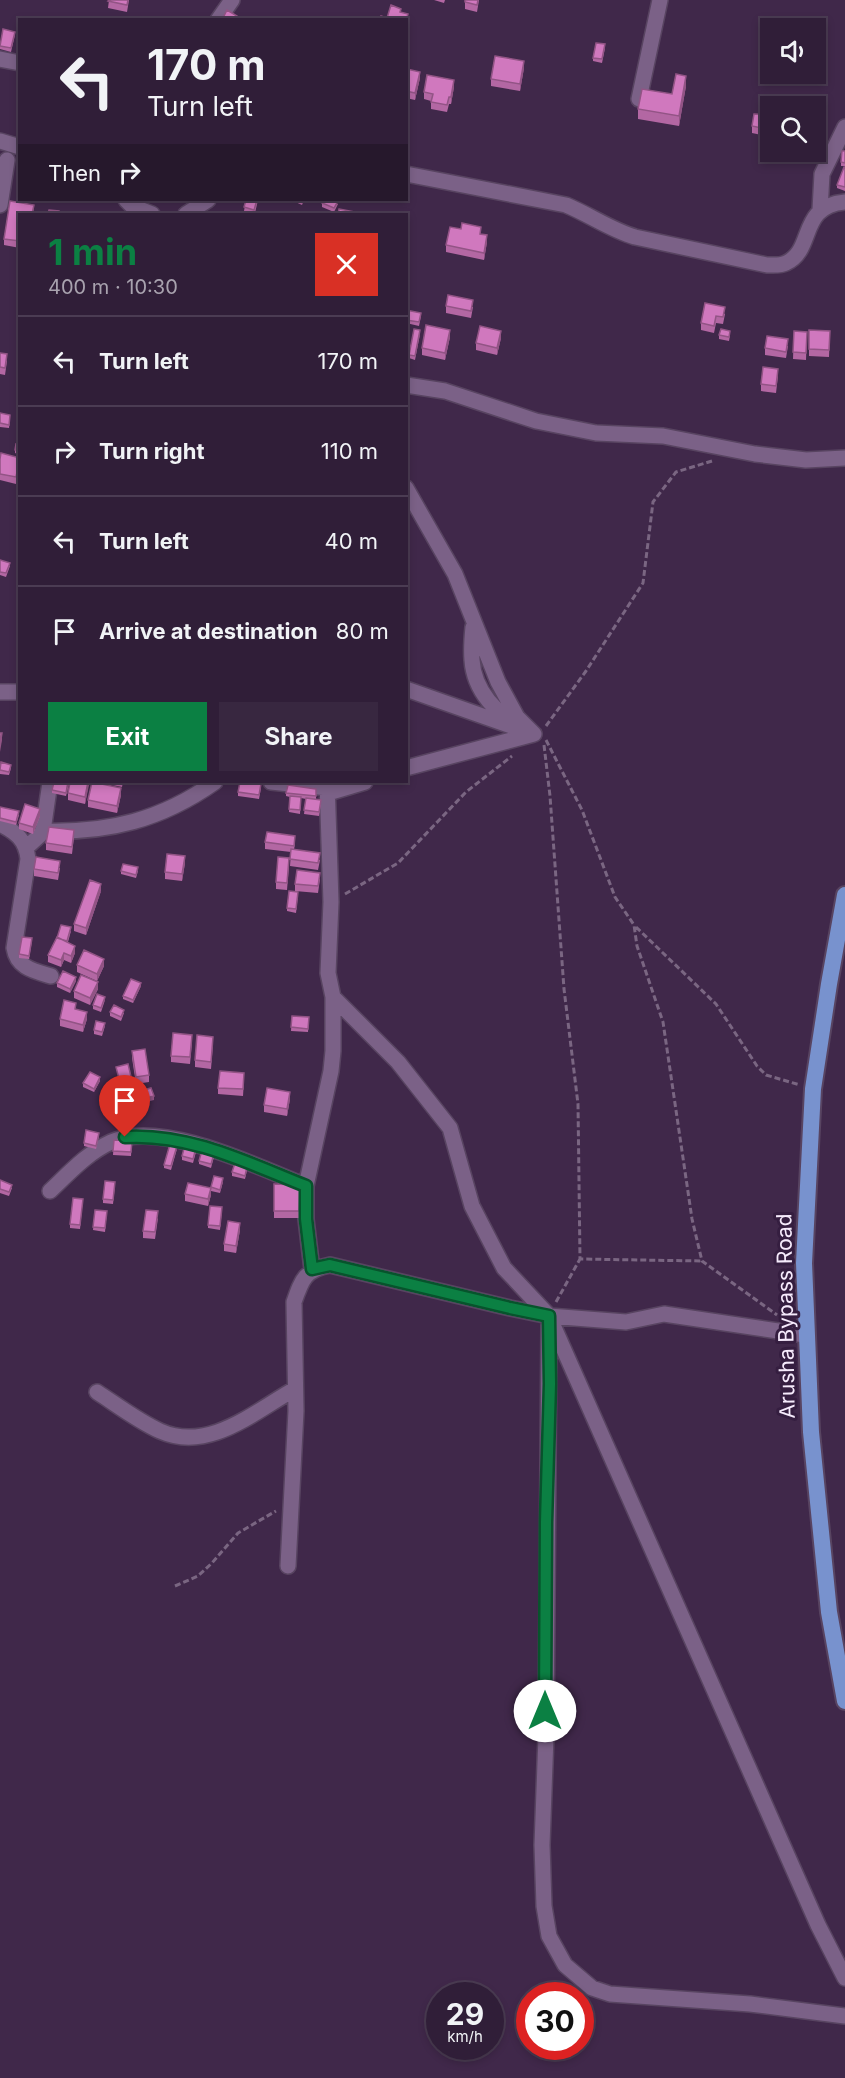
<!DOCTYPE html>
<html lang="en">
<head>
<meta charset="utf-8">
<style>
	body { margin:0; font-family:Inter,sans-serif; background:#382740; color:#f1f3f6; height:100vh; display:flex; flex-direction:column; font-size:22px; white-space:nowrap }
	* { box-sizing:border-box; margin:0 }
	p { font-size:20px; color:#a8a2ae }
	.icon { flex:none; width:33px; height:33px; fill:none; stroke:currentColor; stroke-width:2; stroke-linecap:round; stroke-linejoin:round }
	.map { position:relative; flex:1; overflow:hidden }
	.sheet { position:absolute; left:18px; top:213px; width:390px; height:570px; display:flex; flex-direction:column; background:#301e38; border-radius:0px; box-shadow:0 3px 9px #0003,0 0 0 2px #4b3c53 }
	.sheet>* { flex:none }
	.guide { position:absolute; left:18px; top:18px; width:390px; height:183px; border-radius:0px; box-shadow:0 3px 9px #0003,0 0 0 2px #4b3c53; background:#301e38; color:#f1f3f6; overflow:hidden }
	.buttons { position:absolute; left:760px; top:18px; display:grid; gap:12px }
	.buttons a { display:grid; place-items:center; width:66px; height:66px; border-radius:0px; background:#301e38; box-shadow:0 3px 9px #0003,0 0 0 2px #4b3c53; font-size:30px }
	.speed { position:absolute; left:426px; top:1982px; display:flex; gap:12px; font-size:30px; font-weight:700; text-align:center }
	.speed>* { display:grid; place-content:center; width:78px; height:78px; border-radius:50%; background:#301e38; box-shadow:0 3px 9px #0003,0 0 0 2px #4b3c53; line-height:1 }
	.speed small { font-size:15px; font-weight:400 }
	.speed .limit { border:9px solid #d22; background:#fff; color:#111 }
	.pin { position:absolute; display:grid; place-items:center; width:51px; height:51px; color:#fff; margin:-62px -26px; border-radius:50% 50% 50% 0; rotate:-45deg; box-shadow:0 0 6px #0007 }
	.pin .icon { rotate:45deg }
	.me { position:absolute; width:66px; margin:-33px; rotate:0deg; stroke-linejoin:round; filter:drop-shadow(0 0 4px #0008) }
	.turn { display:flex; align-items:center; gap:21px; height:126px; padding:0 30px; font-size:27px }
	.turn .icon { width:78px; height:78px; stroke-width:2.5 }
	.turn b { display:block; font-size:42px; line-height:51px }
	.then { display:flex; align-items:center; height:57px; padding:0 30px; background:#0003; gap:12px; font-size:22px }
	.round { display:grid; place-items:center; flex:none; width:63px; height:63px; border-radius:0px; background:#382740 }
	.summary { display:flex; align-items:center; justify-content:space-between; height:102px; padding:0 30px }
	h1 { font-size:36px; font-weight:700; line-height:45px; color:#0b8043 }
	.cta { display:flex; gap:12px; margin-top:auto; padding:12px 30px }
	.cta a { flex:1; height:69px; border-radius:0px; background:#0b8043; color:#fff; font-size:24px; font-weight:700; line-height:69px; text-align:center }
	.cta a+a { background:#382740; color:#f1f3f6 }
	ul { padding:0; list-style:none }
	li { display:flex; align-items:center; gap:18px; height:90px; padding:0 30px; border-top:2px solid #4b3c53 }
	li div { flex:1 }
	li b { display:block; font-size:22px }
	li em { font-style:normal }
	.map>svg:first-child { display:block }
</style>
</head>
<body>
<div class="map">
<svg width="845" height="2078" viewBox="0 0 845 2078">
	<rect width="100%" height="100%" fill="#40284a"/>
	<g fill="none" stroke-linecap="round" stroke-linejoin="round">
		<defs>
			<path id="minor" d="M 218,20 L 232,0
				M 0,59 L 20,63
				M 639,99 L 660,0
				M 0,141 L 20,147
				M 406,174 L 566,205 C 590,215 611,230 635,237 L 767,265 C 773,265 780,266 786,263 C 815,250 798,206 845,202
				M 126,200 L 132,206 L 152,214
				M 0,205 L 7,160
				M 820,210 L 822,174 L 845,127
				M 186,214 L 208,200
				M 406,385 L 445,391 L 536,421 L 596,433 L 663,436 L 755,454 L 806,460 L 845,458
				M 406,488 L 455,574 L 498,682 L 517,717 L 534,734
				M 473,627 C 472,637 471,649 472,660 C 474,691 497,715 523,728
				M 406,689 L 511,726
				M 0,692 L 20,692
				M 406,768 L 534,734
				M 271,782 L 328,788
				M 328,793 L 365,782
				M 0,824 C 16,832 26,840 28,859 L 14,948 C 17,968 34,971 51,976
				M 43,831 C 109,833 161,820 215,782
				M 27,847 L 39,836 L 43,831 L 50,782
				M 333,997 L 398,1062 L 450,1128 L 472,1206 L 504,1268 L 549,1316 L 818,1925 L 845,1978
				M 50,1191 C 68,1174 87,1153 111,1142 C 161,1119 258,1167 306,1186
				M 312,1270 L 306,1219 L 306,1186 L 331,1071 L 333,1051 L 333,997 L 328,973 L 331,902 L 327,782
				M 549,1325 L 546,1736 L 542,1845 L 544,1906 L 549,1936 L 565,1965 L 592,1988 L 610,1994 L 750,2004 L 845,2016
				M 97,1392 C 117,1405 138,1421 160,1431 C 209,1453 255,1411 295,1389
				M 288,1566 L 296,1411 L 294,1302 C 302,1279 305,1270 330,1265 L 510,1308 L 549,1316 L 626,1322 L 664,1314 L 805,1335"/>
			<path id="primary" d="M 845,895 L 829,984 L 813,1089 L 804,1263 L 811,1432 L 829,1612 L 845,1701"/>
		</defs>
		<!-- minor casing -->
		<use href="#minor" stroke="#584461" stroke-width="18"/>
		<!-- primary casing -->
		<use href="#primary" stroke="#584461" stroke-width="20"/>
		<!-- path -->
		<path stroke="#7a6682" stroke-width="3" stroke-dasharray="6 3" stroke-linecap="butt" d="M 546,726 L 586,671 L 643,583 L 653,502 L 676,472 L 712,461
			M 546,740 L 582,810 L 615,897 L 634,925 L 637,946 L 663,1022 L 692,1219 L 702,1261 L 777,1315
			M 544,745 L 550,796 L 564,989 L 578,1104 L 580,1259 L 702,1261
			M 345,894 L 398,863 L 466,792 L 512,756
			M 636,927 L 716,1004 L 757,1066 L 766,1075 L 800,1085
			M 556,1302 L 580,1259
			M 175,1586 L 198,1576 L 212,1563 L 238,1533 L 276,1511"/>
		<!-- minor -->
		<use href="#minor" stroke="#7b6187" stroke-width="15"/>
		<!-- primary -->
		<use href="#primary" stroke="#7892ce" stroke-width="16"/>
	</g>
	<!-- wall -->
	<path fill="#b367a3" d="M 109,0 L 129,0 L 127,12 L 108,8 Z
		M 434,0 L 445,0 L 444,3 Z
		M 465,0 L 479,0 L 477,12 L 465,9 Z
		M 15,35 L 11,52 L 0,49 L 0,45 Z
		M 605,48 L 602,63 L 593,61 L 593,58 Z
		M 524,68 L 520,91 L 491,86 L 491,79 Z
		M 406,72 L 420,78 L 415,100 L 406,98 Z
		M 686,86 L 679,126 L 638,119 L 638,109 L 672,94 Z
		M 454,87 L 451,104 L 449,104 L 447,112 L 431,109 L 431,101 L 424,99 L 424,92 Z
		M 770,117 L 771,117 L 771,137 L 752,133 L 752,126 Z
		M 845,151 L 845,166 L 841,166 L 841,162 Z
		M 845,167 L 845,191 L 837,188 L 837,185 Z
		M 246,200 L 258,200 L 255,213 L 244,211 Z
		M 291,200 L 304,200 L 302,205 Z
		M 10,201 L 34,205 L 33,214 L 20,214 L 20,248 L 4,245 L 4,239 Z
		M 322,203 L 338,204 L 334,212 L 322,207 Z
		M 487,242 L 484,260 L 446,252 L 446,245 Z
		M 705,303 L 725,314 L 723,324 L 716,323 L 714,333 L 701,330 L 701,323 Z
		M 446,306 L 473,307 L 471,318 L 446,313 Z
		M 406,310 L 421,316 L 419,326 L 406,323 Z
		M 809,330 L 830,331 L 829,357 L 809,356 Z
		M 794,331 L 807,332 L 806,360 L 793,359 Z
		M 420,334 L 415,360 L 409,358 L 409,355 Z
		M 719,335 L 730,335 L 729,341 L 719,339 Z
		M 450,337 L 445,360 L 422,355 L 422,348 Z
		M 501,338 L 497,355 L 476,350 L 476,343 Z
		M 788,346 L 786,358 L 765,355 L 765,348 Z
		M 0,353 L 7,361 L 5,375 L 0,374 Z
		M 778,376 L 776,393 L 761,391 L 761,384 Z
		M 0,413 L 10,418 L 9,428 L 0,427 Z
		M 20,445 L 20,455 L 15,453 L 15,450 Z
		M 20,458 L 16,484 L 0,480 L 0,459 Z
		M 0,560 L 10,566 L 6,577 L 0,575 Z
		M 0,766 L 11,768 L 9,775 L 0,774 Z
		M 89,782 L 85,804 L 68,800 L 68,793 Z
		M 103,782 L 123,782 L 122,787 L 103,783 Z
		M 69,784 L 66,796 L 52,793 L 52,790 Z
		M 261,788 L 259,799 L 238,796 L 238,792 Z
		M 316,789 L 316,799 L 321,803 L 319,816 L 304,814 L 306,799 L 301,798 L 300,814 L 289,812 L 290,797 L 286,796 L 286,793 Z
		M 121,795 L 117,813 L 88,807 L 88,800 Z
		M 0,807 L 19,815 L 16,825 L 0,821 Z
		M 40,816 L 33,834 L 19,829 L 19,823 Z
		M 74,837 L 72,854 L 46,850 L 46,843 Z
		M 265,842 L 295,843 L 294,850 L 320,860 L 318,870 L 290,866 L 291,852 L 265,849 Z
		M 185,863 L 182,881 L 165,879 L 165,872 Z
		M 289,865 L 287,890 L 276,889 L 276,882 Z
		M 60,868 L 58,880 L 34,876 L 34,869 Z
		M 121,871 L 138,871 L 136,878 L 121,874 Z
		M 320,879 L 318,893 L 295,891 L 295,884 Z
		M 101,891 L 86,935 L 74,931 L 74,924 Z
		M 298,895 L 296,913 L 287,911 L 287,908 Z
		M 71,931 L 68,942 L 75,953 L 71,963 L 64,960 L 61,967 L 48,962 L 48,955 L 57,938 Z
		M 32,941 L 29,959 L 19,958 L 19,954 Z
		M 77,965 L 104,966 L 97,981 L 77,972 Z
		M 76,981 L 70,993 L 57,987 L 57,983 Z
		M 141,986 L 133,1003 L 123,999 L 123,996 Z
		M 98,989 L 90,1005 L 74,998 L 74,991 Z
		M 105,1000 L 101,1012 L 93,1009 L 93,1005 Z
		M 110,1012 L 124,1013 L 121,1021 L 110,1016 Z
		M 292,1016 L 309,1017 L 308,1032 L 291,1031 Z
		M 60,1019 L 87,1019 L 83,1032 L 60,1026 Z
		M 105,1026 L 102,1036 L 94,1034 L 94,1030 Z
		M 192,1042 L 190,1064 L 171,1062 L 171,1056 Z
		M 213,1044 L 211,1069 L 195,1067 L 195,1060 Z
		M 132,1051 L 149,1075 L 149,1082 L 136,1084 L 132,1058 Z
		M 244,1080 L 243,1096 L 218,1094 L 218,1088 Z
		M 100,1081 L 94,1092 L 83,1087 L 83,1083 Z
		M 110,1097 L 134,1109 L 134,1116 L 111,1118 Z
		M 290,1099 L 287,1116 L 264,1112 L 264,1105 Z
		M 99,1136 L 96,1149 L 84,1146 L 84,1143 Z
		M 114,1140 L 132,1141 L 131,1156 L 113,1155 Z
		M 177,1149 L 171,1170 L 164,1168 L 164,1165 Z
		M 196,1152 L 193,1163 L 182,1160 L 182,1156 Z
		M 214,1157 L 211,1168 L 199,1164 L 199,1161 Z
		M 247,1170 L 245,1179 L 232,1176 L 232,1172 Z
		M 0,1180 L 12,1188 L 9,1196 L 0,1193 Z
		M 223,1182 L 220,1193 L 211,1191 L 211,1187 Z
		M 274,1184 L 300,1185 L 299,1218 L 274,1218 Z
		M 115,1186 L 113,1204 L 103,1203 L 103,1199 Z
		M 185,1194 L 211,1195 L 208,1206 L 185,1201 Z
		M 83,1199 L 80,1229 L 70,1228 L 70,1224 Z
		M 95,1210 L 107,1211 L 105,1232 L 93,1230 Z
		M 222,1210 L 220,1230 L 208,1228 L 208,1225 Z
		M 158,1218 L 155,1239 L 143,1238 L 143,1231 Z
		M 240,1230 L 236,1253 L 224,1251 L 224,1244 Z"/>
	<!-- shaded-wall -->
	<path fill="#925485" d="M 409,25 L 409,32 L 406,38 L 406,32 Z
		M 524,61 L 524,68 L 520,91 L 520,84 Z
		M 420,72 L 420,78 L 415,100 L 415,93 Z
		M 686,76 L 686,86 L 679,126 L 679,116 Z
		M 454,80 L 454,87 L 451,104 L 451,97 Z
		M 487,235 L 487,242 L 484,260 L 484,253 Z
		M 450,330 L 450,337 L 445,360 L 445,353 Z
		M 501,331 L 501,338 L 497,355 L 497,348 Z
		M 20,461 L 20,468 L 16,484 L 16,477 Z
		M 2,733 L 2,740 L 0,752 L 0,745 Z
		M 88,782 L 89,785 L 85,804 L 85,797 Z
		M 121,788 L 121,795 L 117,813 L 117,806 Z
		M 40,809 L 40,816 L 33,834 L 33,827 Z
		M 185,856 L 185,863 L 182,881 L 182,874 Z
		M 101,884 L 101,891 L 86,935 L 86,928 Z
		M 75,946 L 75,953 L 71,963 L 71,956 Z
		M 64,953 L 64,960 L 61,967 L 61,960 Z
		M 104,959 L 104,966 L 97,981 L 97,974 Z
		M 76,977 L 76,981 L 70,993 L 70,989 Z
		M 98,982 L 98,989 L 90,1005 L 90,998 Z
		M 141,983 L 141,986 L 133,1003 L 133,1000 Z
		M 87,1012 L 87,1019 L 83,1032 L 83,1025 Z
		M 100,1077 L 100,1081 L 94,1092 L 94,1089 Z
		M 133,1085 L 133,1088 L 121,1091 L 121,1087 Z
		M 290,1092 L 290,1099 L 287,1116 L 287,1109 Z
		M 154,1096 L 154,1100 L 138,1104 L 138,1100 Z
		M 211,1188 L 211,1195 L 208,1206 L 208,1199 Z
		M 240,1223 L 240,1230 L 236,1253 L 236,1246 Z"/>
	<!-- building -->
	<path fill="#d078be" stroke="#925485" stroke-width="1.5" d="M 109,0 L 128,0 L 127,5 L 108,1 Z
		M 465,0 L 478,0 L 477,5 L 465,2 Z
		M 391,5 L 401,9 L 400,12 L 408,14 L 406,20 L 393,20 L 387,18 Z
		M 227,10 L 237,16 L 235,20 L 222,20 Z
		M 381,16 L 393,20 L 379,20 Z
		M 3,29 L 15,32 L 11,48 L 0,46 Z
		M 596,43 L 605,44 L 602,59 L 593,58 Z
		M 495,56 L 524,61 L 520,84 L 491,79 Z
		M 407,69 L 420,72 L 415,93 L 406,91 Z
		M 676,74 L 686,76 L 679,116 L 638,109 L 642,89 L 672,94 Z
		M 427,75 L 454,80 L 451,97 L 449,97 L 447,105 L 431,102 L 433,94 L 424,92 Z
		M 754,114 L 770,115 L 770,117 L 771,117 L 771,130 L 752,126 Z
		M 842,151 L 845,151 L 845,163 L 841,162 Z
		M 844,167 L 845,167 L 845,187 L 837,185 Z
		M 246,200 L 257,200 L 254,210 L 244,207 Z
		M 324,200 L 335,200 L 338,201 L 334,208 L 322,203 Z
		M 10,201 L 34,205 L 32,214 L 20,214 L 20,241 L 4,239 Z
		M 339,209 L 355,212 L 354,214 L 338,214 Z
		M 49,210 L 59,211 L 59,214 L 48,214 Z
		M 251,212 L 263,214 L 250,214 Z
		M 462,223 L 481,227 L 480,234 L 487,235 L 484,253 L 446,245 L 450,227 L 461,229 Z
		M 448,295 L 473,300 L 471,311 L 446,306 Z
		M 705,303 L 725,307 L 723,317 L 716,316 L 714,326 L 701,323 Z
		M 406,310 L 421,313 L 419,322 L 406,320 Z
		M 426,325 L 450,330 L 445,353 L 422,348 Z
		M 480,326 L 501,331 L 497,348 L 476,343 Z
		M 414,329 L 420,330 L 415,356 L 409,355 Z
		M 721,329 L 730,331 L 729,337 L 719,335 Z
		M 809,330 L 830,331 L 829,350 L 809,349 Z
		M 794,331 L 807,332 L 806,353 L 793,352 Z
		M 767,336 L 788,339 L 786,352 L 765,348 Z
		M 0,353 L 7,354 L 5,368 L 0,367 Z
		M 763,367 L 778,369 L 776,386 L 761,384 Z
		M 0,413 L 10,415 L 9,425 L 0,423 Z
		M 16,444 L 20,445 L 20,451 L 15,450 Z
		M 1,453 L 20,458 L 16,477 L 0,474 L 0,459 Z
		M 0,560 L 10,563 L 6,573 L 0,572 Z
		M 0,733 L 2,733 L 0,745 Z
		M 1,762 L 11,765 L 9,772 L 0,770 Z
		M 54,782 L 68,782 L 66,793 L 52,790 Z
		M 70,782 L 88,782 L 85,797 L 68,793 Z
		M 92,782 L 121,788 L 117,806 L 88,800 Z
		M 240,782 L 261,784 L 259,795 L 238,792 Z
		M 288,785 L 316,789 L 316,796 L 286,793 Z
		M 290,796 L 301,797 L 300,810 L 289,809 Z
		M 306,798 L 321,800 L 319,812 L 304,810 Z
		M 25,804 L 40,809 L 33,827 L 19,823 Z
		M 0,807 L 19,811 L 16,822 L 0,818 Z
		M 49,827 L 74,830 L 72,847 L 46,843 Z
		M 267,832 L 295,836 L 294,846 L 265,842 Z
		M 291,849 L 320,853 L 318,863 L 290,859 Z
		M 167,854 L 185,856 L 182,874 L 165,872 Z
		M 36,857 L 60,861 L 58,873 L 34,869 Z
		M 278,857 L 289,858 L 287,883 L 276,882 Z
		M 123,864 L 138,867 L 136,875 L 121,871 Z
		M 297,870 L 320,873 L 318,886 L 295,884 Z
		M 90,880 L 101,884 L 86,928 L 74,924 Z
		M 289,891 L 298,892 L 296,909 L 287,908 Z
		M 61,925 L 71,927 L 67,941 L 57,938 Z
		M 22,937 L 32,938 L 29,956 L 19,954 Z
		M 57,937 L 75,946 L 71,956 L 64,953 L 61,960 L 48,955 Z
		M 84,950 L 104,959 L 97,974 L 77,965 Z
		M 63,971 L 76,977 L 70,989 L 57,983 Z
		M 81,975 L 98,982 L 90,998 L 74,991 Z
		M 131,979 L 141,983 L 133,1000 L 123,996 Z
		M 97,994 L 105,997 L 101,1008 L 93,1005 Z
		M 64,1000 L 76,1003 L 75,1009 L 87,1012 L 83,1025 L 60,1019 Z
		M 114,1005 L 124,1010 L 121,1017 L 110,1012 Z
		M 292,1016 L 309,1017 L 308,1029 L 291,1027 Z
		M 96,1021 L 105,1023 L 102,1032 L 94,1030 Z
		M 173,1033 L 192,1035 L 190,1057 L 171,1056 Z
		M 197,1035 L 213,1037 L 211,1062 L 195,1060 Z
		M 145,1049 L 149,1075 L 136,1077 L 132,1051 Z
		M 128,1064 L 133,1085 L 121,1087 L 116,1067 Z
		M 220,1071 L 244,1073 L 243,1089 L 218,1088 Z
		M 90,1072 L 100,1077 L 94,1089 L 83,1083 Z
		M 151,1088 L 154,1096 L 138,1100 L 136,1092 Z
		M 267,1088 L 290,1092 L 287,1109 L 264,1105 Z
		M 132,1095 L 134,1109 L 111,1111 L 110,1097 Z
		M 86,1130 L 99,1133 L 96,1146 L 84,1143 Z
		M 114,1140 L 132,1141 L 131,1152 L 113,1151 Z
		M 170,1144 L 177,1146 L 171,1166 L 164,1165 Z
		M 185,1145 L 196,1148 L 193,1159 L 182,1156 Z
		M 202,1150 L 214,1154 L 211,1164 L 199,1161 Z
		M 235,1163 L 247,1167 L 245,1176 L 232,1172 Z
		M 214,1176 L 223,1178 L 220,1190 L 211,1187 Z
		M 0,1180 L 12,1185 L 9,1192 L 0,1189 Z
		M 105,1181 L 115,1182 L 113,1200 L 103,1199 Z
		M 188,1183 L 211,1188 L 208,1199 L 185,1194 Z
		M 274,1184 L 300,1185 L 299,1211 L 274,1211 Z
		M 73,1198 L 83,1199 L 80,1225 L 70,1224 Z
		M 210,1206 L 222,1207 L 220,1226 L 208,1225 Z
		M 95,1210 L 107,1211 L 105,1228 L 93,1227 Z
		M 146,1210 L 158,1211 L 155,1232 L 143,1231 Z
		M 228,1221 L 240,1223 L 236,1246 L 224,1244 Z"/>
	<g fill="none" stroke-linecap="round" stroke-linejoin="round">
		<defs>
			<path id="route" d="M 125,1137 C 189,1133 248,1163 306,1186 L 306,1219 L 312,1269 L 330,1265 L 510,1308 L 549,1316 L 550,1384 L 546,1522 L 545,1711"/>
		</defs>
		<!-- route casing -->
		<use href="#route" stroke="#07532c" stroke-width="15"/>
		<!-- route -->
		<use href="#route" stroke="#0b8043" stroke-width="10"/>
	</g>
	<g text-anchor="middle" stroke-width="6" stroke-linejoin="round" paint-order="stroke">
		<!-- street labels -->
		<g font-size="21" fill="#f6ebfc" stroke="#351e40">
			<text transform="translate(786 1316) rotate(-91)" y="7">Arusha Bypass Road</text>
		</g>
	</g>
</svg>
<div class="buttons">
<a><svg class="icon" aria-label="sound" viewBox="0 0 24 24"><path d="M4 9h4l5-4v14l-5-4H4zM17 9q2 3 0 6"/></svg></a>
<a><svg class="icon" aria-label="search" viewBox="0 0 24 24"><circle cx="10" cy="10" r="6"/><path d="M15 15l6 6"/></svg></a>
</div>
<div class="speed"><div>29<small>km/h</small></div><div class="limit">30</div></div>
<div class="pin" style="left:125px;top:1137px;background:#d93025"><svg class="icon" aria-label="arrive" viewBox="0 0 24 24"><path d="M6 21V4h12l-3 4 3 4H6"/></svg></div>
<svg class="me" style="left:545px;top:1711px" viewBox="-20 -20 40 40"><circle r="19" fill="#fff"/><path d="M0-13L10 11 0 6-10 11z" fill="#0b8043"/></svg>
<div class="guide">
<div class="turn"><svg class="icon" aria-label="left" viewBox="0 0 24 24"><path d="M17 20v-9H6M10 6l-5 5 5 5"/></svg><div><b>170 m</b>Turn left</div></div>
<div class="then">Then<svg class="icon" aria-label="right" viewBox="0 0 24 24"><path d="M7 20v-9h11M14 6l5 5-5 5"/></svg></div>
</div>
<section class="sheet">
<div class="summary"><div><h1>1 min</h1><p>400 m · 10:30</p></div><a class="round" style="background:#d93025;color:#fff"><svg class="icon" aria-label="close" viewBox="0 0 24 24"><path d="M6 6l12 12M18 6L6 18"/></svg></a></div>
<ul>
<li><svg class="icon" aria-label="left" viewBox="0 0 24 24"><path d="M17 20v-9H6M10 6l-5 5 5 5"/></svg><div><b>Turn left</b></div><em>170 m</em></li>
<li><svg class="icon" aria-label="right" viewBox="0 0 24 24"><path d="M7 20v-9h11M14 6l5 5-5 5"/></svg><div><b>Turn right</b></div><em>110 m</em></li>
<li><svg class="icon" aria-label="left" viewBox="0 0 24 24"><path d="M17 20v-9H6M10 6l-5 5 5 5"/></svg><div><b>Turn left</b></div><em>40 m</em></li>
<li><svg class="icon" aria-label="arrive" viewBox="0 0 24 24"><path d="M6 21V4h12l-3 4 3 4H6"/></svg><div><b>Arrive at destination</b></div><em>80 m</em></li>
</ul>
<div class="cta"><a>Exit</a><a>Share</a></div>
</section>
</div>
</body>
</html>
